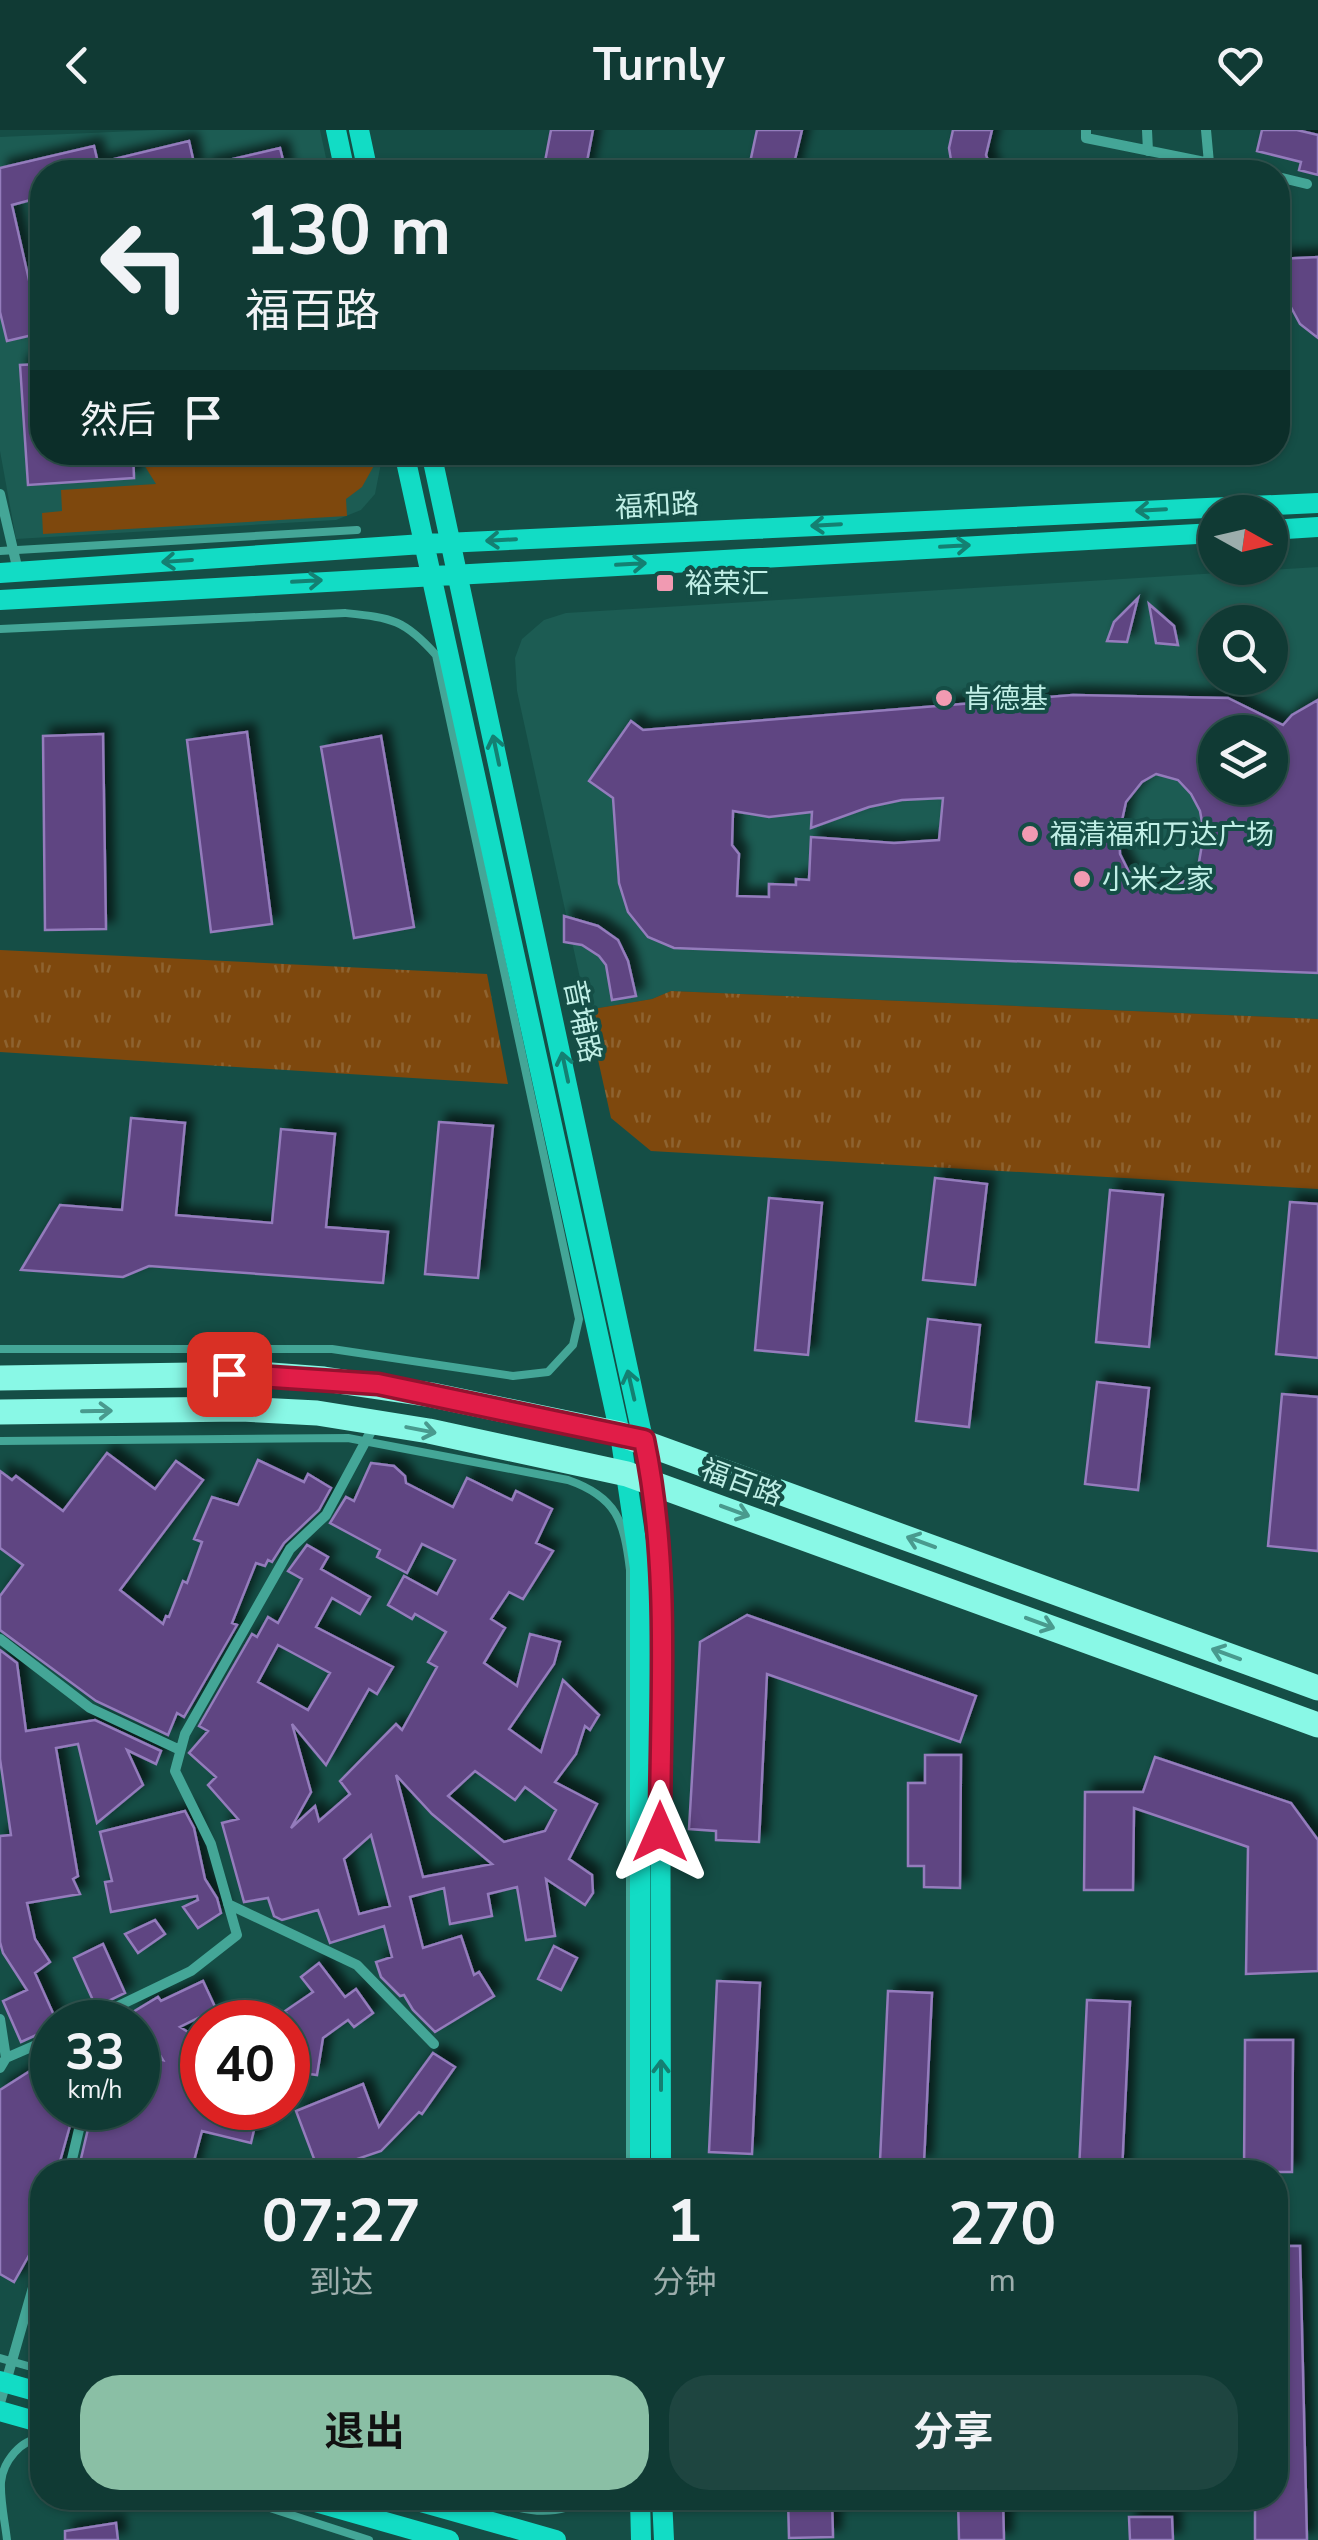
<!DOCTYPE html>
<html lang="zh">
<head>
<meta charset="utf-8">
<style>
	body { margin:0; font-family:"Nunito Sans","Noto Sans SC",sans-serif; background:#1e4540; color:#f1f3f6; height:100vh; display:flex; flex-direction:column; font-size:38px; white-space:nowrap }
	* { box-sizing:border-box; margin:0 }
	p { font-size:32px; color:#9cadac }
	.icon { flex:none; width:55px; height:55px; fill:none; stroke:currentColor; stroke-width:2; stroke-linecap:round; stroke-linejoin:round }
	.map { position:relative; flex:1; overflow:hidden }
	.side { position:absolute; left:30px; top:2030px; width:1258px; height:350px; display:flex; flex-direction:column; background:#103a34; border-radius:40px; box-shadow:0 2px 8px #0004,0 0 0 2px #30544f }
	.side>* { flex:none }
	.banner { position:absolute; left:30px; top:30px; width:1260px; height:305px; border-radius:40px; box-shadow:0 2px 8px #0004,0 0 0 2px #30544f; background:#103a34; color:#f1f3f6; overflow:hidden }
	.needle { width:65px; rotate:98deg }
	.buttons { position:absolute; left:1198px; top:365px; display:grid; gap:20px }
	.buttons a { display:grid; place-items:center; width:90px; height:90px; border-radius:50%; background:#103a34; box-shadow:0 2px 8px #0004,0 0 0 2px #30544f; font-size:50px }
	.speed { position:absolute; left:30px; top:1870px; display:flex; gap:20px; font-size:50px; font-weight:700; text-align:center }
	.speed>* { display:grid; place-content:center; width:130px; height:130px; border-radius:50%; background:#103a34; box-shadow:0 2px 8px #0004,0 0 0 2px #30544f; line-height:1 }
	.speed small { font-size:25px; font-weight:400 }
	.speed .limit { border:15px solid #d22; background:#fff; color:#111 }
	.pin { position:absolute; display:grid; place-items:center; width:85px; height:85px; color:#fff; margin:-42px; border-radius:20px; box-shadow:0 5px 15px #0006 }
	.me { position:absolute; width:110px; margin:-55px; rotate:0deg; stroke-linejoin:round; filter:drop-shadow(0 0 8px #0008) }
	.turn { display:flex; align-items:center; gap:35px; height:210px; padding:0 50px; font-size:45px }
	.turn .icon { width:130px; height:130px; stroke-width:2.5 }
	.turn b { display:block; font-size:70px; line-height:85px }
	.then { display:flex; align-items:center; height:95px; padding:0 50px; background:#0003; gap:20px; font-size:38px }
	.eta { display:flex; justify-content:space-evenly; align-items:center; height:170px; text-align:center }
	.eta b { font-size:60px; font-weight:700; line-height:70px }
	.primary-button { display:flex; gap:20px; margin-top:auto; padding:20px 50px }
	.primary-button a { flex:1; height:115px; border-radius:40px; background:#8abfa5; color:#111; font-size:40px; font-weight:700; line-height:115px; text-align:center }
	.primary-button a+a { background:#1e4540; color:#f1f3f6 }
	header { display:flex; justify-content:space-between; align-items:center; height:130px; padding:0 50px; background:#103a34; font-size:45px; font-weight:700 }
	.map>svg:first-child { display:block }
</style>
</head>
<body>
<header><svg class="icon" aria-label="back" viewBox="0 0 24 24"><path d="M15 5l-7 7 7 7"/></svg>Turnly<svg class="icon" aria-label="heart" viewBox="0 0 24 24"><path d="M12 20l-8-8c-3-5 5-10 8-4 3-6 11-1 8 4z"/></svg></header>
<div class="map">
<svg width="1318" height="2410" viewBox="0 0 1318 2410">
	<defs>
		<pattern id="park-tufts" width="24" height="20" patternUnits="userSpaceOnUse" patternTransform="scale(2.5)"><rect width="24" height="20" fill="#7e480d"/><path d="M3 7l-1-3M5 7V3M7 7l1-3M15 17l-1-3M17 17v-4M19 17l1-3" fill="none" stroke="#8e6330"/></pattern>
		<filter id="shadow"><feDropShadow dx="8" dy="-8" stdDeviation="5" flood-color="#0009"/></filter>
	</defs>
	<rect width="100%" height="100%" fill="#154e46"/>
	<!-- built -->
	<path fill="#1c5c53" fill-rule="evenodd" d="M 157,0 L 320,0 L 329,42 L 42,42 L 42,322 L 383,323 L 375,364 L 361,380 L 336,390 L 16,409 L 0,321 L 0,7 Z
		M 1318,437 L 1318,889 L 671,861 L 652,869 L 587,880 L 517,561 L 515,528 L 522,509 L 544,490 L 566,483 ZM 1215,492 L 1270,492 L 1270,548 L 1215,548 ZM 1215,602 L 1270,602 L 1270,658 L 1215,658 Z"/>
	<!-- green -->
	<path fill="#7e480d" d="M 141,323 L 141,322 L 381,323 L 362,357 L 346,369 L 347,386 L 43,404 L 42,383 L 62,381 L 61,360 L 156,354 L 141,330 Z"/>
	<!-- park -->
	<path fill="url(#park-tufts)" d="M 0,820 L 487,844 L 508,954 L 0,922 Z
		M 671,861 L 1318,889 L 1318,1059 L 651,1021 L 611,988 L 587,880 L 652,869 Z"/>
	<!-- building -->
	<path fill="#5e4582" stroke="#947bbc" stroke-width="2.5" fill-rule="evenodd" filter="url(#shadow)" d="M 551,0 L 593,0 L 585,42 L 543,42 Z
		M 757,0 L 802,0 L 792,42 L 748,42 Z
		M 953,0 L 992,0 L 986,25 L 992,42 L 953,42 L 949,18 Z
		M 1262,0 L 1297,0 L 1318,5 L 1318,45 L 1299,40 L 1301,32 L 1257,21 Z
		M 189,11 L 196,42 L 42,42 L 42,67 L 12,75 L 41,203 L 7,211 L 0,182 L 0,38 L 94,16 L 98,33 Z
		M 280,18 L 286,42 L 204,42 L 203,36 Z
		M 1318,127 L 1318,208 L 1300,194 L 1286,168 L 1278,169 L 1278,129 Z
		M 42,234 L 42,322 L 133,322 L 134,348 L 28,355 L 20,235 Z
		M 1138,468 L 1127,512 L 1107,511 L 1114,492 Z
		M 1149,474 L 1174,496 L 1178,515 L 1156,513 Z
		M 1073,565 L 1228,568 L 1283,595 L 1292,585 L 1318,570 L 1318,843 L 674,818 L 648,807 L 628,782 L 619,753 L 613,668 L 589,651 L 631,591 L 643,600 ZM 1215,602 L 1270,602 L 1270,658 L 1215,658 ZM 1156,644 L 1178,650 L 1191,664 L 1200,681 L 1204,703 L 1199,732 L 1192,745 L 1179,755 L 1161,758 L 1142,754 L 1129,742 L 1120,724 L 1119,704 L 1126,672 L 1142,652 ZM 943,668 L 939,710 L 894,713 L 811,707 L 809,750 L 796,749 L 796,755 L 769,754 L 769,767 L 737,766 L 739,724 L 732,715 L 733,681 L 769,687 L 812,682 L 811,698 L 869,677 L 902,670 Z
		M 247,602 L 272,794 L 211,802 L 187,610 Z
		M 103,604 L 106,799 L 45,800 L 43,606 Z
		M 381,606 L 414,797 L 354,808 L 321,617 Z
		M 564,786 L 598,796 L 618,810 L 628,831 L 636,866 L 612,870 L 606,835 L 599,826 L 582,815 L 564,812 Z
		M 131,988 L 185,993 L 176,1085 L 272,1093 L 281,999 L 335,1004 L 326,1097 L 388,1102 L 383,1153 L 149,1136 L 123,1147 L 21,1140 L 60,1075 L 122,1080 Z
		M 439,992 L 493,996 L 478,1148 L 425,1144 Z
		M 935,1048 L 987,1054 L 975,1155 L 923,1150 Z
		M 1110,1060 L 1163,1065 L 1149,1217 L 1096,1212 Z
		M 769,1068 L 822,1073 L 808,1225 L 755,1220 Z
		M 1290,1072 L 1318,1074 L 1318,1228 L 1276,1224 Z
		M 928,1189 L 980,1195 L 969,1297 L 916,1291 Z
		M 1097,1252 L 1149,1258 L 1138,1360 L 1085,1354 Z
		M 1282,1264 L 1318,1267 L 1318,1421 L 1268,1416 Z
		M 107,1323 L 155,1359 L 176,1331 L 203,1350 L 120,1460 L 163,1494 L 166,1486 L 169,1487 L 183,1451 L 187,1453 L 202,1412 L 194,1409 L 212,1367 L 238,1375 L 258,1330 L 304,1352 L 308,1344 L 331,1358 L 319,1380 L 284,1413 L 272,1432 L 268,1430 L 265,1436 L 256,1433 L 232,1493 L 237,1495 L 184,1587 L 177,1583 L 168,1605 L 96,1571 L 0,1500 L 0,1466 L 23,1435 L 0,1418 L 0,1341 L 12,1350 L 16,1346 L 63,1381 Z
		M 371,1333 L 394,1336 L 405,1346 L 406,1353 L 453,1377 L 467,1348 L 512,1370 L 516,1361 L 552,1379 L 536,1413 L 553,1421 L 523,1469 L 509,1462 L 491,1489 L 505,1498 L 484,1533 L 517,1556 L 530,1504 L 560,1512 L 554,1534 L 509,1599 L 541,1622 L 563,1550 L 599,1585 L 590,1600 L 585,1596 L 576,1624 L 555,1652 L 597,1674 L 569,1729 L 592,1745 L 593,1763 L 585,1775 L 546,1749 L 555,1806 L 526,1810 L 517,1757 L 488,1764 L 492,1786 L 450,1794 L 444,1758 L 410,1767 L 423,1818 L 461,1806 L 474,1845 L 479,1842 L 494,1866 L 435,1902 L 413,1880 L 404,1865 L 400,1866 L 381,1847 L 376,1832 L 392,1827 L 384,1796 L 330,1813 L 318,1780 L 282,1790 L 274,1786 L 268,1768 L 244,1772 L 222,1693 L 238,1689 L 208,1655 L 216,1647 L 189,1623 L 208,1601 L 199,1596 L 252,1504 L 257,1507 L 268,1487 L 278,1493 L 302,1449 L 288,1441 L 307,1415 L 328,1427 L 321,1439 L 370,1467 L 360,1484 L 332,1468 L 316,1497 L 393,1537 L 377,1564 L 369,1559 L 326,1635 L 292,1594 L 311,1662 L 291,1698 L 315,1676 L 319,1691 L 350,1664 L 340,1651 L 396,1594 L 402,1600 L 437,1537 L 428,1532 L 446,1502 L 415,1484 L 412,1489 L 388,1475 L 404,1446 L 437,1464 L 455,1430 L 422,1414 L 407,1443 L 377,1427 L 380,1420 L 330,1393 L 346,1367 L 354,1371 ZM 278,1515 L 330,1543 L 308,1580 L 258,1552 ZM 475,1641 L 515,1670 L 525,1657 L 556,1680 L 545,1701 L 504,1712 L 448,1666 ZM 396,1645 L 432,1684 L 492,1734 L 423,1747 ZM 371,1705 L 390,1776 L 359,1784 L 344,1729 Z
		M 747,1485 L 976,1566 L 960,1612 L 767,1544 L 759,1712 L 716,1710 L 716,1701 L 689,1699 L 700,1512 Z
		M 0,1520 L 17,1533 L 26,1601 L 95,1590 L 161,1621 L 156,1634 L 127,1620 L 143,1655 L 97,1693 L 78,1614 L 56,1618 L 78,1746 L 73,1749 L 80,1764 L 27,1773 L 35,1809 L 50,1832 L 35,1843 L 57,1892 L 52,1892 L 52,1898 L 21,1912 L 3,1871 L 27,1860 L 3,1823 L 0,1812 L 0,1706 L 11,1705 L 0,1629 Z
		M 925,1625 L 961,1625 L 960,1758 L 924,1757 L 924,1736 L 908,1736 L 908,1653 L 925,1653 Z
		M 1155,1627 L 1291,1673 L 1318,1710 L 1318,1841 L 1246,1844 L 1248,1717 L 1134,1678 L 1133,1760 L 1084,1760 L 1085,1662 L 1143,1662 Z
		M 185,1681 L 194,1698 L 205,1749 L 217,1768 L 221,1783 L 198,1798 L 183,1777 L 198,1770 L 197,1766 L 111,1782 L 105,1752 L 112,1751 L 100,1702 Z
		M 155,1790 L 165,1804 L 138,1823 L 125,1804 Z
		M 103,1814 L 125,1863 L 96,1877 L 74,1828 Z
		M 554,1816 L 577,1828 L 561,1860 L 538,1849 Z
		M 319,1833 L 345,1867 L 356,1859 L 373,1883 L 354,1897 L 348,1890 L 323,1908 L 317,1945 L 288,1941 L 292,1892 L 285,1881 L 313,1862 L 301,1847 Z
		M 203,1851 L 216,1879 L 180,1897 L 202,1911 L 202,1978 L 259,1978 L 251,2013 L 202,2001 L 191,2042 L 103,2042 L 79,2037 L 93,1978 L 138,1978 L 138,1924 L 163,1930 L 133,1882 L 158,1867 L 161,1871 Z
		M 717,1851 L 760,1853 L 752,2024 L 709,2022 Z
		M 888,1861 L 932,1863 L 924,2033 L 880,2031 Z
		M 1087,1870 L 1130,1872 L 1122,2042 L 1079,2041 Z
		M 1245,1910 L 1293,1910 L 1292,2042 L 1244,2042 Z
		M 433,1923 L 455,1937 L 422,1984 L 419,1982 L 381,2021 L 319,2042 L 296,1981 L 363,1954 L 379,1997 Z
		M 52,1927 L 52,1978 L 75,1978 L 57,2042 L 42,2042 L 42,2102 L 14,2152 L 0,2144 L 0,1960 Z
		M 1275,2116 L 1300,2116 L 1307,2410 L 1255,2410 L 1255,2368 L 1275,2368 Z
		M 788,2368 L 832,2368 L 833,2407 L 789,2408 Z
		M 958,2368 L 1003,2368 L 1004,2410 L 959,2410 Z
		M 1129,2387 L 1172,2387 L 1173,2410 L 1130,2410 Z
		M 116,2393 L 118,2410 L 65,2410 L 65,2401 Z"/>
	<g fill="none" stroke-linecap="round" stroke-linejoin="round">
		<!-- lane -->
		<path stroke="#44a697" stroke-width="8" d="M 0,421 L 357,400
			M 0,499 L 345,483 C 392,488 404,489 436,525 L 579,1189 L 573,1215 L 548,1242 L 513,1246 L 332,1219 L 0,1219
			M 0,1311 L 348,1308 L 568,1350 C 617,1367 624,1391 630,1440 L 630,2042
			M 0,2228 L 42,2240
			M 239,2368 L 369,2410
			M 479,2368 C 515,2378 553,2391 586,2368
			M 7,2410 C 5,2392 0,2370 1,2352 C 3,2332 21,2308 42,2309"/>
		<!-- street -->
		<path stroke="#44a697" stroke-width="10" d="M 1086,0 L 1086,8 L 1254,42
			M 1147,0 L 1148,21
			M 1206,0 L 1209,33
			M 1278,47 L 1307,54
			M 0,364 L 18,441
			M 0,1509 L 90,1578 L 180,1620
			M 228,1774 L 357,1835 L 434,1914
			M 0,1889 L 6,1928
			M 85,1892 L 191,1841 L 237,1805 L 211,1714 L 175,1641 L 185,1604 L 290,1419 L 326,1385 L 376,1292
			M 0,1938 L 6,1928 L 52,1908
			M 69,2042 L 84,1978
			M 0,2273 L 42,2126"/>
		<!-- secondary -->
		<path stroke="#12dcc5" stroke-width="20" d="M 336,0 L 345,42
			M 359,0 L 368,42
			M 404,322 L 620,1304 L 640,1438 L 640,2042
			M 431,322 L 652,1351 L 660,1438 L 661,2042
			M 1270,400 L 1318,397
			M 0,443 L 423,414 L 1318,373
			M 0,470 L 1215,403
			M 0,2251 L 42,2263
			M 0,2281 L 42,2293
			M 301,2368 L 449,2410
			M 407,2368 L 556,2410
			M 640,2368 L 641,2410
			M 662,2368 L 664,2410"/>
		<!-- primary -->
		<path stroke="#89f8e6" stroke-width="25" d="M 0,1248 L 258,1244 L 324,1249 L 432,1265 L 620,1304 L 1318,1558
			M 0,1282 L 241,1279 L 317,1283 L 429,1301 L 627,1344 L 1318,1595"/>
	</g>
	<!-- one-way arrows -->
	<defs><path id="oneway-shaft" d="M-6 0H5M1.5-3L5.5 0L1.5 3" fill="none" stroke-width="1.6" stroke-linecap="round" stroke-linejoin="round" transform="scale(2.5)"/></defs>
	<g stroke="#148072">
		<use href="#oneway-shaft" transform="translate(1151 380) rotate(177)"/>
		<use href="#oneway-shaft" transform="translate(826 395) rotate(177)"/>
		<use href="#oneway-shaft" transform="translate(501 410) rotate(177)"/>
		<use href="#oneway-shaft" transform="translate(955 416) rotate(-3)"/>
		<use href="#oneway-shaft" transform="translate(177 431) rotate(176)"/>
		<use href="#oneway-shaft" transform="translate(631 434) rotate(-3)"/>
		<use href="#oneway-shaft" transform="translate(307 451) rotate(-3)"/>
		<use href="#oneway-shaft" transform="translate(496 620) rotate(-102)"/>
		<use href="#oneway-shaft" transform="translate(565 937) rotate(-102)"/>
		<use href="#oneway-shaft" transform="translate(631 1255) rotate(-103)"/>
		<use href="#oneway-shaft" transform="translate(661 1945) rotate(-90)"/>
	</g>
	<g stroke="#499a8e">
		<use href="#oneway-shaft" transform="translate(97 1281) rotate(-1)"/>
		<use href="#oneway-shaft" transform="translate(421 1300) rotate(11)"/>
		<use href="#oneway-shaft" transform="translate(735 1381) rotate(20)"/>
		<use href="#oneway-shaft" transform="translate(921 1412) rotate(-160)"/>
		<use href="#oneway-shaft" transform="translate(1040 1493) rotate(20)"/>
		<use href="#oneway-shaft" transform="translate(1226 1524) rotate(-160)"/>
	</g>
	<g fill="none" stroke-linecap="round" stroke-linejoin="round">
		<defs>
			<path id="route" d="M 229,1244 L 378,1254 L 644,1310 C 671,1438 660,1572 660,1702"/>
		</defs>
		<!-- route casing -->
		<use href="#route" stroke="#92132f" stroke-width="25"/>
		<!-- route -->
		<use href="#route" stroke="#e11d48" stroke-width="18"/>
	</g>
	<!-- markers -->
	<g fill="#f19ab2" stroke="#154e46" stroke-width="4">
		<rect x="655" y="443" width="20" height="20" rx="5"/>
		<circle cx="944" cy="568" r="10"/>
		<circle cx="1030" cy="704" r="10"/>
		<circle cx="1082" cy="749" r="10"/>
	</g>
	<g text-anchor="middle" stroke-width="8" stroke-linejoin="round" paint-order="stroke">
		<!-- street labels -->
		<g font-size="28" fill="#c0efe6" stroke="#154e46">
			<text transform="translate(657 375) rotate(-3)" y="10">福和路</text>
			<text transform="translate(583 891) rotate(78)" y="10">音埔路</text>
			<text transform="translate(742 1352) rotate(20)" y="10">福百路</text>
		</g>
		<!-- poi labels -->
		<g font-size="28" fill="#c0efe6" stroke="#154e46" text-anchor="start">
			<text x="685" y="463">裕荣汇</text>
			<text x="964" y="578">肯德基</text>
			<text x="1050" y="714">福清福和万达广场</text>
			<text x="1102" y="759">小米之家</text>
		</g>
	</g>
</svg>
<div class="buttons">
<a><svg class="needle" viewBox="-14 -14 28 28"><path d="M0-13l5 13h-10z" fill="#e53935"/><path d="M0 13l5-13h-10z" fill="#9cadac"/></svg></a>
<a><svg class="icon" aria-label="search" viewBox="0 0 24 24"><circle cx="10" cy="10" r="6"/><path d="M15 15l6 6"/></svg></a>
<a><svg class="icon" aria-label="layers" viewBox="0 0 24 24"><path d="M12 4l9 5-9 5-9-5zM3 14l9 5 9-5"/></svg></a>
</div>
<div class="speed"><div>33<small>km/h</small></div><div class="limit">40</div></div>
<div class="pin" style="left:229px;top:1244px;background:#d93025"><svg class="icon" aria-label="arrive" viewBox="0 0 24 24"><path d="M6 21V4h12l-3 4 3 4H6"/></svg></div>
<svg class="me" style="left:660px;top:1702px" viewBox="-20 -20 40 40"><path d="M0-17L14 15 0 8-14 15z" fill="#e11d48" stroke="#fff" stroke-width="4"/></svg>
<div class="banner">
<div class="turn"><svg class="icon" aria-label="left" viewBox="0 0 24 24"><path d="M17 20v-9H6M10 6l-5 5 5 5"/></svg><div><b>130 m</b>福百路</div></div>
<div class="then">然后<svg class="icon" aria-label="arrive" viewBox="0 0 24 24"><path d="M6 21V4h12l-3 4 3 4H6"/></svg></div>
</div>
<section class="side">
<div class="eta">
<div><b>07:27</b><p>到达</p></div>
<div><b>1</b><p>分钟</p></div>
<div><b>270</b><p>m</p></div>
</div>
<div class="primary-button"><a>退出</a><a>分享</a></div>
</section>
</div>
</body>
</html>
